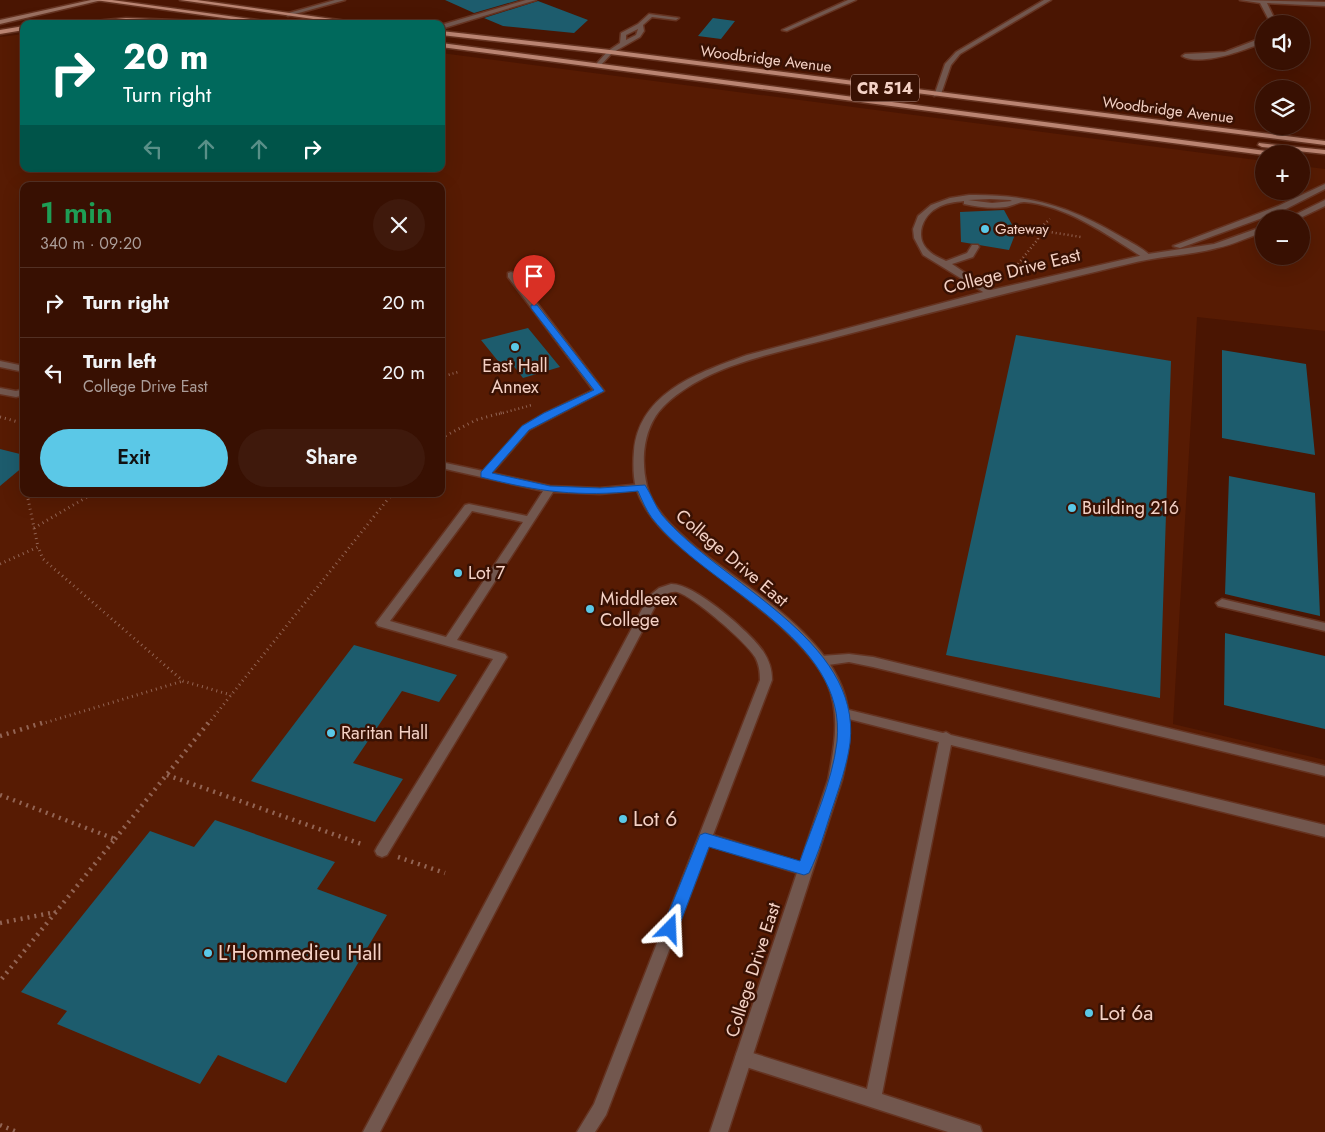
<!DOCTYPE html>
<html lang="en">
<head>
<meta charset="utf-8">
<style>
	body { margin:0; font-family:Jost,sans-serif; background:#3f190c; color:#f1f3f6; height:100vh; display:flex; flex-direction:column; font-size:19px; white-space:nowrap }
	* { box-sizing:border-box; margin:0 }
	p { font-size:16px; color:#ab9d99 }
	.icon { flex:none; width:28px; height:28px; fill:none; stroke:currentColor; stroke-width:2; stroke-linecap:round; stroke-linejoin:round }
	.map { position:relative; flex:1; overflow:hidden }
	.drawer { position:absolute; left:20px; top:182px; width:425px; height:315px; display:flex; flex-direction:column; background:#381002; border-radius:10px; box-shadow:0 5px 20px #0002,0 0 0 1px #523024 }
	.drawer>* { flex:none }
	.top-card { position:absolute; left:20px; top:20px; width:425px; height:152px; border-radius:10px; box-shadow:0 5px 20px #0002,0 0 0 1px #523024; background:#00695c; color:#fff; overflow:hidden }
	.tools { position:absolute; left:1255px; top:15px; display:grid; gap:10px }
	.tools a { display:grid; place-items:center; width:55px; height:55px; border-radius:50%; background:#381002; box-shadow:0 5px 20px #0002,0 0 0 1px #523024; font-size:25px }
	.pin { position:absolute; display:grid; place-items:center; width:42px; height:42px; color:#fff; margin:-51px -21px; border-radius:50% 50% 50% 0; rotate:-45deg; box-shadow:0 0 5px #0007 }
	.pin .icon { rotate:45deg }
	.me { position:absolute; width:55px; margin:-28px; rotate:21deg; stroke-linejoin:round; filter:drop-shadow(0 0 4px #0008) }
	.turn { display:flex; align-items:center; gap:18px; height:105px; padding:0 20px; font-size:22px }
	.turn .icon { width:65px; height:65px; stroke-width:2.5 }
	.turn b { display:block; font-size:35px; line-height:42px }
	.lanes { display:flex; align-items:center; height:48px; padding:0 20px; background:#0003; justify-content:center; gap:25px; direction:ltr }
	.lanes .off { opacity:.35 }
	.round { display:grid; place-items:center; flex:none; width:52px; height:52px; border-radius:26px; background:#3f190c }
	.headline { display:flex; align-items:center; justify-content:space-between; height:85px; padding:0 20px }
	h1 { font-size:30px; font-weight:600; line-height:38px; color:#1e9e55 }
	.action { display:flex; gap:10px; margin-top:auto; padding:10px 20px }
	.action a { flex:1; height:58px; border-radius:30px; background:#5bc8e7; color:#111; font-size:20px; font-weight:600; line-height:58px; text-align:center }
	.action a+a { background:#3f190c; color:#f1f3f6 }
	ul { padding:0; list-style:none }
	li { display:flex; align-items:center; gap:15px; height:70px; padding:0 20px; border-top:1px solid #523024 }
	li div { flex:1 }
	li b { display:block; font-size:19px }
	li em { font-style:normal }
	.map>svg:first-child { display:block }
</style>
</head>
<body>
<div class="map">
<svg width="1325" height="1132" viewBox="0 0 1325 1132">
	<rect width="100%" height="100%" fill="#4a1502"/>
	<!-- built -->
	<path fill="#571b03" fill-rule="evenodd" d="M 24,34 L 24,169 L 441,169 L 441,53 L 1264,161 L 1264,191 L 1301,191 L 1301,166 L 1325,169 L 1325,331 L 1197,317 L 1173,724 L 1325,760 L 1325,1132 L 0,1132 L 0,37 ZM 24,186 L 441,186 L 441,494 L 24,494 ZM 1264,219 L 1301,219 L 1301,256 L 1264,256 Z"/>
	<!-- building -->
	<path fill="#1d5c6d" d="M 445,0 L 519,0 L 474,13 Z
		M 538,1 L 588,20 L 574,33 L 503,26 L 484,18 Z
		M 712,19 L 713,18 L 735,21 L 721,39 L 698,36 Z
		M 1004,210 L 1016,232 L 1009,250 L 961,242 L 960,212 Z
		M 528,328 L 560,367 L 523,378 L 512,364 L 502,366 L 481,340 Z
		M 1016,335 L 1171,361 L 1160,698 L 946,655 Z
		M 1222,350 L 1306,364 L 1315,455 L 1222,438 Z
		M 0,449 L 24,455 L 24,466 L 0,486 Z
		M 1229,476 L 1315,493 L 1320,616 L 1225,594 Z
		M 1225,633 L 1325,656 L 1325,729 L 1224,705 Z
		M 354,645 L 457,675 L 439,702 L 402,691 L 353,763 L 403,779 L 375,822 L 251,781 Z
		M 215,820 L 335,862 L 317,889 L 387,915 L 286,1083 L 218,1055 L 200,1084 L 57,1024 L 67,1011 L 21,992 L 150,831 L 194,847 Z"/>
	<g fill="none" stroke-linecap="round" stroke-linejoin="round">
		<defs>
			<path id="lane" d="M 649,14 L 679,18 L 676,20 L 652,17 L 643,25 L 644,31 L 640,37 L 612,53 L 601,65 L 597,65 L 597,63 L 608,51 L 620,43 L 621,33 L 638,24 ZM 638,29 L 636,35 L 626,40 L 626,35 Z
				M 969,195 C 1028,194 1070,206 1120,236 C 1130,242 1143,248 1152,257 L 1145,259 C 1111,237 1066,205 1024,202 C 1019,202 1012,206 1006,207 C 992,209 978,207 964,204 L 964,201 C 955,202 945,203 937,208 C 922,216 914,238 929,251 C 934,256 940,258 946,261 L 967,253 L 972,245 L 978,245 L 979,247 L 973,257 L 952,264 L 995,293 L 994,295 L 988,295 L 923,255 L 914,238 L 913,229 L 918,216 L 931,205 L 950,198 ZM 990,199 L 1010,200 L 1012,201 L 992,203 L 968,200 Z
				M 511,272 L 514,273 L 604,391 L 529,430 L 492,473 L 550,486 L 600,488 L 641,484 L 646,487 L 641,490 L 600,494 L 553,492 L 457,640 L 505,654 L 507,657 L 387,855 L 382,857 L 377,855 L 375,851 L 377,847 L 493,659 L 378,626 L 376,623 L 465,505 L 469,504 L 527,516 L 543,491 L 441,468 L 441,462 L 483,471 L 523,426 L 545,413 L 593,390 L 508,277 L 508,273 ZM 472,511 L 523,522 L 446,637 L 390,621 Z
				M 0,361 L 24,366 L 24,372 L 0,367 Z
				M 0,388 L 16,391 L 24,389 L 24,395 L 16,397 L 0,394 Z
				M 671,584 C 694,583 750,632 763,651 C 769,660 772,669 772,680 L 713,835 L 809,865 L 811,869 L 809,873 L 804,875 L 709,846 L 606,1115 L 595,1132 L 577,1132 L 594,1104 L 760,680 C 760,672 759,664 755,657 C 746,642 693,596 677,592 C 670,591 665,595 659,599 L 380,1132 L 363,1132 L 649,596 L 659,588 Z
				M 1222,599 L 1325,623 L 1325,631 L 1218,606 L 1216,603 Z
				M 849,654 L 873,657 L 1325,766 L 1325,776 L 873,667 L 849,662 L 821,666 L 817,664 L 815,661 L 817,658 L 821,656 Z
				M 841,708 L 943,733 L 946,732 L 951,735 L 1325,825 L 1325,837 L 951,745 L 882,1094 L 974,1124 L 980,1126 L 982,1132 L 948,1132 L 743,1066 L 737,1064 L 735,1058 L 737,1052 L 743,1050 L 867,1089 L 939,742 L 837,716 L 835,713 L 837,710 Z"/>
			<path id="street" d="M 335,0 L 345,0 L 288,16 L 285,14 Z
				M 526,0 L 536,0 L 441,29 L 441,25 Z
				M 848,0 L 856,0 L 787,31 L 782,30 Z
				M 1044,0 L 1051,0 L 960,54 L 951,65 L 941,94 L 934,96 L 945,64 L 956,52 Z
				M 1240,0 L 1325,2 L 1325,6 L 1267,3 L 1277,24 L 1271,24 L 1260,3 Z
				M 1264,37 L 1264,42 C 1246,50 1200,67 1182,56 L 1185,54 L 1225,52 Z
				M 1325,184 L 1325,189 L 1284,210 L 1180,248 L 1173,246 L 1278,206 Z
				M 1325,200 L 1325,206 L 1298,219 L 1286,219 Z
				M 1264,226 L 1264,232 C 1248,237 1233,245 1217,248 C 1196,254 1174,255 1152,259 C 1134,262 1116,267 1099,271 C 1009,292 921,315 833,338 C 777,353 709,364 666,404 C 644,424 640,458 647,486 C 654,512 678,532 698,549 C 747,588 834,638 847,704 C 853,729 848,755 842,780 L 728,1132 L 710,1132 L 828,780 C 834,749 841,714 827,683 C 806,638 741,595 702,564 C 676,544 647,521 636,488 C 633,477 633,462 634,451 C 639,392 700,372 747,355 L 991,290 L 1148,254 L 1214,244 Z"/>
			<path id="secondary" d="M 91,0 L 102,0 L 0,24 L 0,20 Z"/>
			<path id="primary" d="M 95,0 L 112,0 L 286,24 L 266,24 Z
				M 180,0 L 197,0 L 368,24 L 348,24 Z
				M 126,18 L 221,22 L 224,24 L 126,22 L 65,24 Z
				M 24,26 L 24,30 L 0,34 L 0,30 Z
				M 441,31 L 610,50 L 1325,141 L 1325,145 L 610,54 L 441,35 Z
				M 441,43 L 1274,152 L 1278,154 L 1264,155 L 441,47 Z
				M 1259,143 L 1325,150 L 1325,154 L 1262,147 L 1258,145 Z"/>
		</defs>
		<!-- lane casing -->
		<use href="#lane" stroke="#653321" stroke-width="3"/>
		<!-- street casing -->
		<use href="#street" stroke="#653321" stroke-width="3"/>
		<!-- secondary casing -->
		<use href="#secondary" stroke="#653321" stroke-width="3"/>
		<!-- primary casing -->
		<use href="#primary" stroke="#653321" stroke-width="3"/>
		<!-- path-far2 -->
		<path stroke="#926454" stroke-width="2.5" stroke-dasharray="1 3" stroke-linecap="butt" d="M 1038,230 L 1050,219
			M 1018,268 L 1018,264 L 1038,239 L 1037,230 L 1081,237
			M 441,377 L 458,372
			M 499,414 L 532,405"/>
		<!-- path-far1 -->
		<path stroke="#926454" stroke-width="3" stroke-dasharray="1 4" stroke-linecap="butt" d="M 0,417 L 22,423 L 24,427
			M 441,438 L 476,420 L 504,412
			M 24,467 L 22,468 L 24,478
			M 27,494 L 38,547
			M 34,528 L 92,494
			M 0,564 L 38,547 L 43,559 L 183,681 L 231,695
			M 41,724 L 183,681
			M 208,724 L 392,494"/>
		<!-- path -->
		<path stroke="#926454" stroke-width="4.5" stroke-dasharray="2 5" stroke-linecap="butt" d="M 0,736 L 45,722
			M 167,775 L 364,845
			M 0,795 L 115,839 L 0,981
			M 115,839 L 209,722
			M 398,857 L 445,873
			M 0,923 L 56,912
			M 0,1125 L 17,1132"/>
		<!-- lane -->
		<use href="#lane" fill="#72574e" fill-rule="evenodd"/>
		<!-- street -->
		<use href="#street" fill="#72574e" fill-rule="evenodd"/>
		<!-- secondary -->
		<use href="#secondary" fill="#9b7162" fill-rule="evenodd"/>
		<!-- primary -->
		<use href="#primary" fill="#ba8472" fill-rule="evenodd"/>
	</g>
	<!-- route -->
	<path fill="#1a73e8" stroke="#114b97" d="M 531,305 L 537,305 L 604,391 L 529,430 L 492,473 L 550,486 L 600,488 L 645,485 C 651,494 655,506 662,515 C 719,583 862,639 850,743 C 847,765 839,788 832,809 C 825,830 819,853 809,873 L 804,875 L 709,847 L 678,929 L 675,934 L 670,936 L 665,934 L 662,929 L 700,835 L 705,833 L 800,861 C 813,823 832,783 837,742 C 848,636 707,589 652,518 C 646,510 642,500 638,491 C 579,497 539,492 481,477 L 481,472 L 522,426 L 544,413 L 594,390 L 531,308 Z"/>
	<!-- markers -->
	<g fill="#5bc8e7" stroke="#391103" stroke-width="2">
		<circle cx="985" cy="229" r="5"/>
		<circle cx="515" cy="347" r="5"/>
		<circle cx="1072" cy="508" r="5"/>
		<circle cx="458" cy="573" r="5"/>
		<circle cx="590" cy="609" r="5"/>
		<circle cx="331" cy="733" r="5"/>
		<circle cx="623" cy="819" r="5"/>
		<circle cx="208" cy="953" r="5"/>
		<circle cx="1089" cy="1013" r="5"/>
	</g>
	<g text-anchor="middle" stroke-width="5" stroke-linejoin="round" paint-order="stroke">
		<!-- far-street labels -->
		<g font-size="15" fill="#f4d1c5" stroke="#391103">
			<text transform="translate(766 59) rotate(7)" y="5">Woodbridge Avenue</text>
			<text transform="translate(1168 110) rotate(7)" y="5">Woodbridge Avenue</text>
		</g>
		<!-- far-poi labels -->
		<g font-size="15" fill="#f4d1c5" stroke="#391103" text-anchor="start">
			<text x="995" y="234">Gateway</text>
		</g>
		<!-- shield labels -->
		<rect fill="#391103" stroke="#bc978b" stroke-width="1" x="851" y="74.5" width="68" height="27" rx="4"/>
		<g font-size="16" font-weight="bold" fill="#f4d1c5">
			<text x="885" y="94">CR 514</text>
		</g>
		<!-- street labels -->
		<g font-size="18" fill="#f4d1c5" stroke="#391103">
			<text transform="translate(1012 271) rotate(-14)" y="6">College Drive East</text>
			<text transform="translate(732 558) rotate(40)" y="6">College Drive East</text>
			<text transform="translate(753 970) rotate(-72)" y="6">College Drive East</text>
		</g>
		<!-- poi labels -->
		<g font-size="18" fill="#f4d1c5" stroke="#391103" text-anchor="start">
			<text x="515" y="372" text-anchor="middle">East Hall<tspan x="515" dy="21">Annex</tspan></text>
			<text x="1082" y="514">Building 216</text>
			<text x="468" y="579">Lot 7</text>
			<text x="600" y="605">Middlesex<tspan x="600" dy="21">College</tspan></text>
			<text x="341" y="739">Raritan Hall</text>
		</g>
		<!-- near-poi labels -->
		<g font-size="21" fill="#f4d1c5" stroke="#391103" text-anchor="start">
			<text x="633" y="826">Lot 6</text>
			<text x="218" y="960">L'Hommedieu Hall</text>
			<text x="1099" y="1020">Lot 6a</text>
		</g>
	</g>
</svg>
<div class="tools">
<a><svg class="icon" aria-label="sound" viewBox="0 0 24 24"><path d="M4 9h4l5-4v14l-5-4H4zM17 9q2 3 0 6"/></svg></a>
<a><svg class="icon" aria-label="layers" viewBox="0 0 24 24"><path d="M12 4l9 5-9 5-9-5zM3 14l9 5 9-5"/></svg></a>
<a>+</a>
<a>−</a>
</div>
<div class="pin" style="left:534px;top:306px;background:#d93025"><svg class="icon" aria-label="arrive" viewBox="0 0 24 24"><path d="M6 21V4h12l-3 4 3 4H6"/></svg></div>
<svg class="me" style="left:670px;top:929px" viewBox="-20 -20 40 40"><path d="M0-17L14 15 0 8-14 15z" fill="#1a73e8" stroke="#fff" stroke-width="4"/></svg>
<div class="top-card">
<div class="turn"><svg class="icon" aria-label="right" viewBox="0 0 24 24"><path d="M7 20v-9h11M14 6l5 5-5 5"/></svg><div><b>20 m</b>Turn right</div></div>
<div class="lanes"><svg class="icon off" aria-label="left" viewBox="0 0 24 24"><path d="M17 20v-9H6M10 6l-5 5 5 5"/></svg><svg class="icon off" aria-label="ahead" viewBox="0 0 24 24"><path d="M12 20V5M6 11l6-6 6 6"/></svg><svg class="icon off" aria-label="ahead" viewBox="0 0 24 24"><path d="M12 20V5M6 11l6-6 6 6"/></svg><svg class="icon" aria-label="right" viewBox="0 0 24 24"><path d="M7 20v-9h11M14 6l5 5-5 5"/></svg></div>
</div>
<section class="drawer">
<div class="headline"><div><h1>1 min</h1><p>340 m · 09:20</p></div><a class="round"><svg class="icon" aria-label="close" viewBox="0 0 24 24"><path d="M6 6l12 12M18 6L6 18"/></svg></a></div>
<ul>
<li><svg class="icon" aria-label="right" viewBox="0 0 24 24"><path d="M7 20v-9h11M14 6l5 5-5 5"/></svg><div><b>Turn right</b></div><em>20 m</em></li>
<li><svg class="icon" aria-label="left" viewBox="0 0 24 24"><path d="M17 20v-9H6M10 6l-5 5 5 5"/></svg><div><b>Turn left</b><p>College Drive East</p></div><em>20 m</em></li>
</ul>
<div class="action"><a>Exit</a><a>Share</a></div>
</section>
</div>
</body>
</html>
